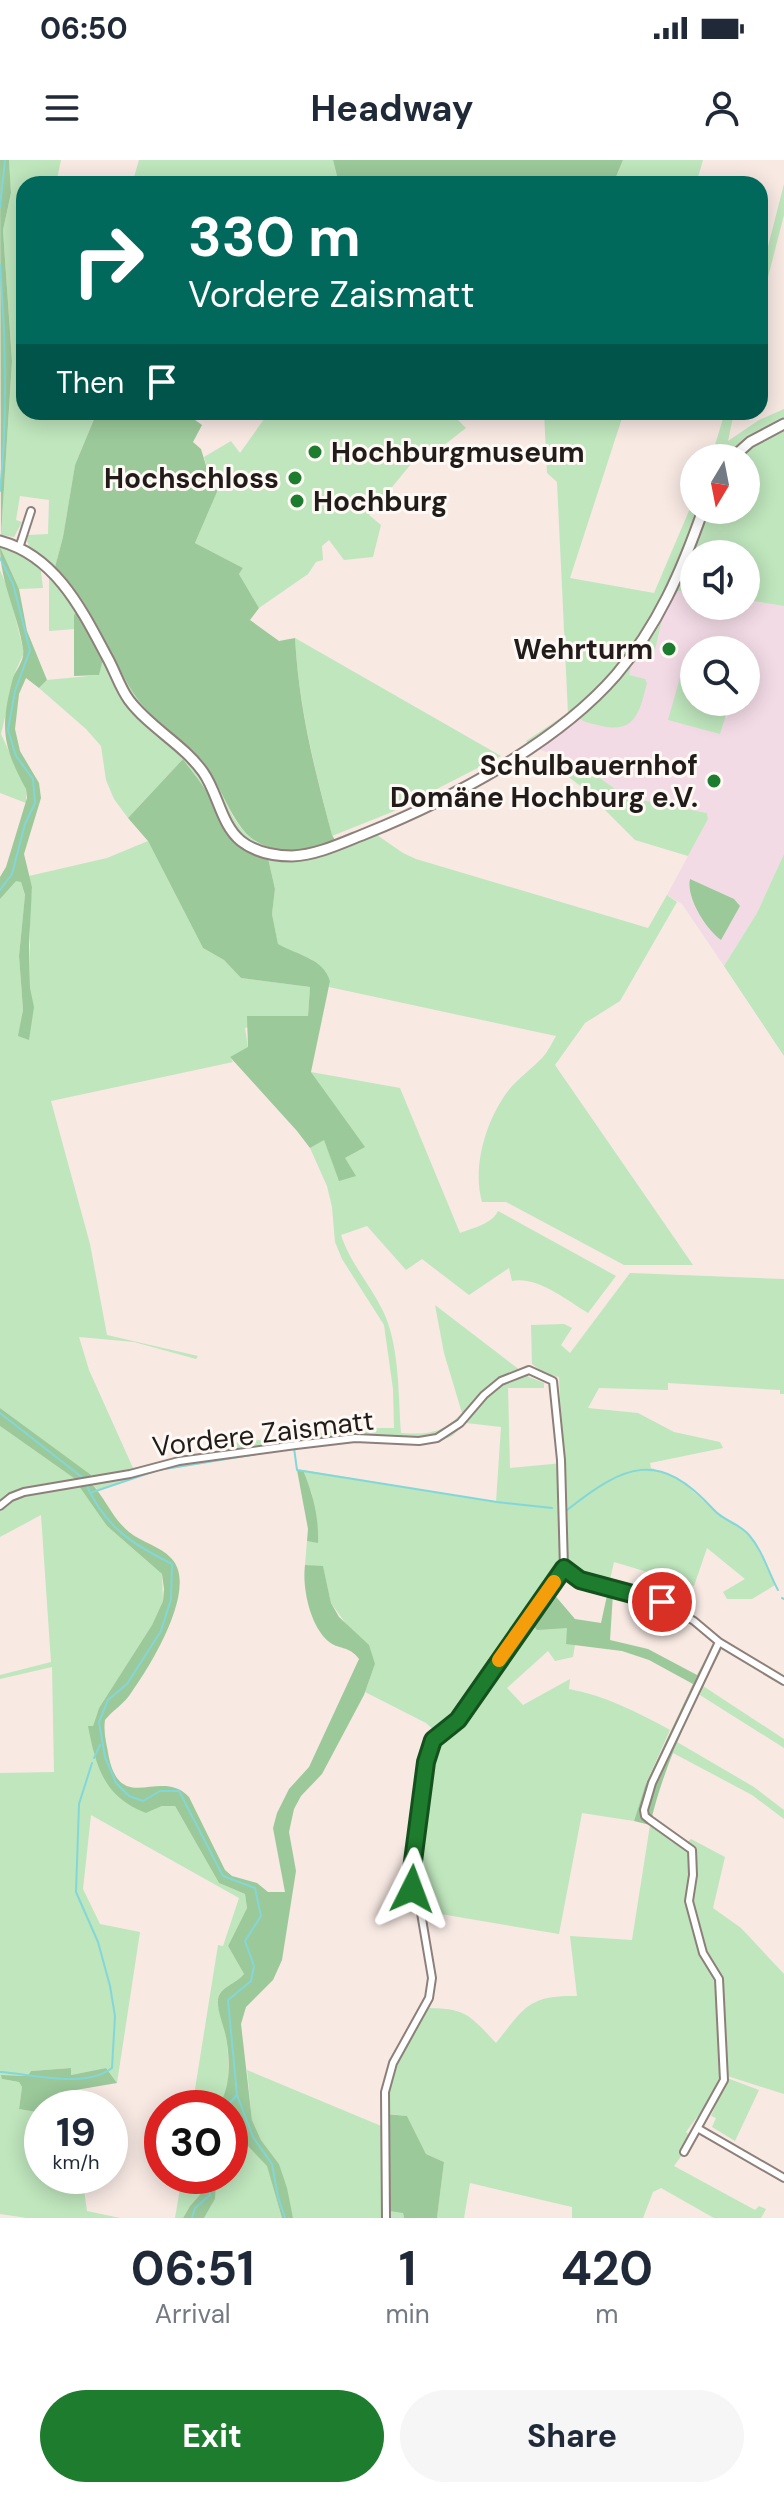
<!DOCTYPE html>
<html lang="en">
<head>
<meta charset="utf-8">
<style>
	body { margin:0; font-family:"DM Sans",sans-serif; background:#f6f6f7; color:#1f2937; height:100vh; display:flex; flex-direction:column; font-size:30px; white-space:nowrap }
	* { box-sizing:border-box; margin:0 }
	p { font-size:26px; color:#747a83 }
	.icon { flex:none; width:44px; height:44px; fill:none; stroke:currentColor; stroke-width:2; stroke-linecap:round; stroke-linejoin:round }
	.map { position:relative; height:2058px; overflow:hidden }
	.side { display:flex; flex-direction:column; background:#fff; flex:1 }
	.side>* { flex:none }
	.guide { position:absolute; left:16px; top:16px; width:752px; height:244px; border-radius:24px; box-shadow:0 4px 20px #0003; background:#00695c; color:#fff; overflow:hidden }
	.needle { width:52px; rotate:190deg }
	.fabs { position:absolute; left:680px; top:284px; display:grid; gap:16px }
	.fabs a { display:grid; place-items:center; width:80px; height:80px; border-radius:50%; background:#fff; box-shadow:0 4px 20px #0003; font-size:40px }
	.speed { position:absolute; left:24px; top:1930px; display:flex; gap:16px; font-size:40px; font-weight:700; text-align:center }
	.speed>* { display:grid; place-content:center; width:104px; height:104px; border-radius:50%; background:#fff; box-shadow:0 4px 20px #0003; line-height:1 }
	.speed small { font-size:20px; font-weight:400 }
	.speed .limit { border:12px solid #d22; background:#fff; color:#111 }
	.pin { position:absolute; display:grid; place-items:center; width:68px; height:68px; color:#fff; margin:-34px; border:4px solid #fff; border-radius:50%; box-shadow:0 2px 8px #0007 }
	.me { position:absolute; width:88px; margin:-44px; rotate:3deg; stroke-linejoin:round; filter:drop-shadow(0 0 6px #0008) }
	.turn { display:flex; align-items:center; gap:28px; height:168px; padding:0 40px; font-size:36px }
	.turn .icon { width:104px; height:104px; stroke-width:2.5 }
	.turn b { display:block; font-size:56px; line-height:68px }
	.then { display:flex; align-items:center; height:76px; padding:0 40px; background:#0003; gap:16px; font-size:30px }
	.eta { display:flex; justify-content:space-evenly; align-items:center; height:136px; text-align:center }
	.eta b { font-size:48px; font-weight:700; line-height:56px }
	.action { display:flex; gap:16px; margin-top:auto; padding:16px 40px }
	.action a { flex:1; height:92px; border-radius:48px; background:#1d7c2d; color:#fff; font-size:32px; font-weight:700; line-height:92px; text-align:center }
	.action a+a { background:#f6f6f7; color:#1f2937 }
	.status { display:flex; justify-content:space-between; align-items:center; height:56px; padding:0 40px; background:#fff; direction:ltr }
	.status svg { height:22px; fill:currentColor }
	header { display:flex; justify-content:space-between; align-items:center; height:104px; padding:0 40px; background:#fff; font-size:36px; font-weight:700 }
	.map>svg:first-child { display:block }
</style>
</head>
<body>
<div class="status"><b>06:50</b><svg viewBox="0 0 49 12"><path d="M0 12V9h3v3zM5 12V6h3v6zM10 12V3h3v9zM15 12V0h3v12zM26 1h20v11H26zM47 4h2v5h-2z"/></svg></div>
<header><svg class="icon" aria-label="menu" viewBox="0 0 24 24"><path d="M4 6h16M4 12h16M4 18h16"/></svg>Headway<svg class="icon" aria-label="person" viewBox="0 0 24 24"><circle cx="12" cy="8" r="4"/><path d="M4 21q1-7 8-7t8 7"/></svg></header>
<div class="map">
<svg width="784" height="2058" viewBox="0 0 784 2058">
	<rect width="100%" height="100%" fill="#f8e9e3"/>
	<!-- education -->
	<path fill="#f3dbe6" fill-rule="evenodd" d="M 673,430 L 694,433 L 694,446 L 746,446 L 746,440 L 784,446 L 784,694 L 757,753 L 724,806 L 682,744 L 667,735 L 708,659 L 707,653 L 626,637 L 578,602 L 534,588 L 578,556 ZM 694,490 L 746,490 L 746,542 L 730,542 L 727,558 L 669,559 L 685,515 L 694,521 Z"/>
	<!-- green -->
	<path fill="#bfe6bd" d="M 9,0 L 61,0 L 56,24 L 24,24 L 24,252 L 97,252 L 75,305 L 63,377 L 55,407 C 94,442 109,498 139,540 C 156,565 185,580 204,604 C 224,628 229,666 258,683 C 312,716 481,617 529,584 L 526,581 L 568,553 L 557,322 L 547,313 L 544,252 L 624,252 L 570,418 L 654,433 L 694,339 L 694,350 L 746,350 L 746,298 L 711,298 L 725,252 L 734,252 L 728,281 L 759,260 L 784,249 L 784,446 L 746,440 L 746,394 L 694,394 L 694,433 L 673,430 L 664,451 L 654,494 L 649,497 L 640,496 L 631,506 L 629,515 L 645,519 L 647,523 C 640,550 636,574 602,566 C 593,564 584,563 578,557 L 496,613 L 449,641 L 374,673 L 403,693 L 416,699 L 648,768 L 667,735 L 677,742 L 620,841 L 585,863 L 555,905 L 693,1105 L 624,1105 L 506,1042 L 482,1042 C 472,1007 486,960 508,931 C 518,918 532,909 543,897 C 548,891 552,883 556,876 L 329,827 L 330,821 L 311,799 L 278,785 L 272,754 L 275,729 L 268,698 C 228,687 227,668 210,636 C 202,622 192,612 183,599 L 128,658 L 114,639 L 106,620 L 101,586 L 86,569 L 39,528 L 47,520 L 99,515 L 74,455 L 75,469 L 49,471 L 49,415 L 54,405 L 30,388 L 27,381 L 28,375 L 48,374 L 49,340 L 20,336 L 16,360 L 22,362 L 14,377 L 1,375 L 12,201 L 3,70 L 11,33 Z
		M 139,0 L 333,0 L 339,24 L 132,24 Z
		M 623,0 L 703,0 L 696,24 L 613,24 Z
		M 784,24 L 784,55 L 760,148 L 760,118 Z
		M 269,252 L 450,252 L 466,268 L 434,293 L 425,287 L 369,355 L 381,365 L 373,397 L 344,400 L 329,380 L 322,386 L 323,400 L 316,402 L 308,414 L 259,448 L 239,414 L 243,408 L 195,383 L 220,325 L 211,322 L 204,297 L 231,281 L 240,293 Z
		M 0,387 L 17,392 L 40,405 L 43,428 L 19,429 Z
		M 0,410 L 9,431 L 24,493 L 16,510 L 1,574 L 26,629 L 26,643 L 0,633 Z
		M 295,478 L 501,596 L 392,652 L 332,676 C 315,608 299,549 295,478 Z
		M 681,514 L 694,521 L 694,542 L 730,542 L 720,574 L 668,560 Z
		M 555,595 L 578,602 L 626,637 L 707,653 L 708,659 L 688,696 L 635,680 L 583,628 L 549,602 Z
		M 148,681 L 203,788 L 224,800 L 241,818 L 310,827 L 308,856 L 245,868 L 248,888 L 230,897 L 233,902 L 51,941 L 90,1084 L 107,1175 L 198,1196 L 196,1199 L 134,1182 L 79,1177 L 89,1210 L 133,1308 L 217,1291 L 216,1285 L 363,1268 L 394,1268 L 393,1229 L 384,1165 L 342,1099 L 335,1082 L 332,1047 L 327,1026 L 310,988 L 324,979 L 339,1020 L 345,998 L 364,987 L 311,912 L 400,928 L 460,1073 C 473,1068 492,1064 498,1051 L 616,1116 L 588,1153 C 566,1140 538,1116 512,1121 L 509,1108 L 469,1135 L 422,1099 L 406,1110 L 367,1066 L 341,1075 C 350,1103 370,1124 383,1151 C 400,1187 398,1234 401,1273 C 428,1275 443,1273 462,1253 L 444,1193 L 435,1145 L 529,1217 L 544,1223 L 544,1228 L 508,1228 L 510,1308 L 563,1303 L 559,1217 L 545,1214 L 532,1204 L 531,1165 L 564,1164 L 572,1168 L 561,1185 L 570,1193 L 630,1113 L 784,1119 L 784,1234 L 780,1234 L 780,1230 L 668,1223 L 668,1230 L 599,1228 L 588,1248 L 638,1253 L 674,1272 L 720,1282 L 723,1288 L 650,1303 L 651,1308 L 678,1318 L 720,1355 L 744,1370 L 756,1385 L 775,1425 L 752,1439 L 727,1439 L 723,1432 L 745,1419 L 707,1388 L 694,1426 L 614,1402 L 609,1424 L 582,1417 L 560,1405 L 546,1424 L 552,1432 L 530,1461 L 568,1468 L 566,1483 L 575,1485 L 573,1497 L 555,1501 L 548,1491 L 507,1528 L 523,1545 L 570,1519 L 569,1529 C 606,1536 637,1552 670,1570 L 645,1626 L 634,1661 L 582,1653 L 559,1774 L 417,1750 C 405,1716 414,1602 436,1572 L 426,1563 L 365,1532 L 375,1504 L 331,1443 L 323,1407 L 305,1405 L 307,1381 L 318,1382 L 312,1334 L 303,1310 L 496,1342 L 501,1267 L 466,1263 L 452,1276 L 436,1283 L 422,1285 L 365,1280 L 298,1288 L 158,1311 L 98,1330 L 91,1323 L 90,1315 L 0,1248 L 0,739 L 16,720 L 21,722 L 25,736 L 19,796 L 23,850 L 20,861 L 30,828 L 30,750 L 32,727 L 29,716 L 107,698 Z
		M 784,694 L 784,896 L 724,806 L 757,753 Z
		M 0,1266 L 78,1321 L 107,1366 L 162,1414 L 163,1441 L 152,1465 L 99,1548 L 93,1566 L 94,1596 L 146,1653 L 162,1646 L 175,1646 L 219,1723 L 245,1734 L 247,1748 L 228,1786 L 244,1814 C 237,1823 220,1827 218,1839 C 217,1848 223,1861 225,1870 C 228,1884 232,1931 222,1943 C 215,1951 202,1948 192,1948 L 218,1785 L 223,1786 L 239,1738 L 91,1655 L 83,1729 L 100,1764 L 140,1772 L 117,1923 L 106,1908 L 71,1915 L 70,1908 L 31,1911 L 29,1916 L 2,1915 L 2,1919 L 19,1922 L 22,1927 L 19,1949 L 42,1953 L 42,2016 L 82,2016 L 87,2051 L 120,2058 L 27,2058 L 0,2054 L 0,1613 L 54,1612 L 52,1507 L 0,1519 L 0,1515 L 51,1502 L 41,1355 L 0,1377 Z
		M 703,1526 L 784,1579 L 784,1588 L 700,1535 Z
		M 677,1582 L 754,1627 L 784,1650 L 784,1659 L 752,1635 L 673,1593 Z
		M 651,1659 L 686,1683 L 691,1679 L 725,1697 L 713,1748 L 741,1768 L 784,1814 L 784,1934 L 721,1914 L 707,1948 L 704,1948 L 686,1972 L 694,1979 L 674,2006 L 755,2050 L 759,2046 L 766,2049 L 761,2058 L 714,2058 L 661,2028 L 653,2032 L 643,2058 L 572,2058 L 572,2047 L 470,2023 L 464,2058 L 437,2058 L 444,2002 L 426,1994 L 407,1956 L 381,1953 L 383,1931 L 423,1848 C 465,1848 468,1853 496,1883 C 524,1848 528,1835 577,1836 L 570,1776 L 632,1780 Z
		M 247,1910 L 386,1968 L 390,2002 L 404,2058 L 293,2058 L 279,2004 L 261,1980 L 252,1960 Z
		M 727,1918 L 759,1930 L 735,1981 L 712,1967 L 716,1958 L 711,1956 Z
		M 234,1952 L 246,1984 L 267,2005 L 282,2058 L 204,2058 L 215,2039 L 217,2016 L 230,2016 L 230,1955 Z
		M 182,2016 L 203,2016 L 205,2029 L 190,2046 L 183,2058 L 175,2058 Z"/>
	<!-- forest -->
	<path fill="#9bc99a" d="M 0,0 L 9,0 L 11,33 L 3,70 L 12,201 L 1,375 Z
		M 333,0 L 623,0 L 613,24 L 339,24 Z
		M 97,252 L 153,252 L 161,258 L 165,252 L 184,252 L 202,265 L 193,282 L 201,289 L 211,322 L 220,325 L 195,383 L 243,408 L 239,414 L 259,448 L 250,460 L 279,481 L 295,478 C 299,549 314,607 332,675 L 336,682 C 301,693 261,699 238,663 C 226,645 218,623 205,605 C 186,581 157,565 139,541 C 109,499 94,443 55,407 L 63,377 L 75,305 Z
		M 0,387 L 19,429 L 27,471 L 47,520 L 39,528 L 26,518 L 19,534 L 15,569 L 20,591 L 39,623 L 41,638 L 24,694 L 32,727 L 29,785 L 30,828 L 34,847 L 29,880 L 18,876 L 23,850 L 19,796 L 25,735 L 21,722 L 16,721 L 0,739 L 0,717 L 6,707 L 27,638 L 26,629 C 2,585 0,567 13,518 C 17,508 25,500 23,489 C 18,454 0,422 0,387 Z
		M 78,451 L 103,499 L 99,515 L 74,516 L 74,455 Z
		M 183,599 C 191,611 202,622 209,636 C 227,668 228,687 268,698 L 275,729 L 272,754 L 278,784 C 297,795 323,798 330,821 L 311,912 L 365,987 L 345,998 L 356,1016 L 339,1021 L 324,980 L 310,988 L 297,971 L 230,897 L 248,887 L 247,856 L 308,856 L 310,827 L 241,818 L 224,800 L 203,788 L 148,681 L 128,658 Z
		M 690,719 L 734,739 L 740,746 L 721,780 C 706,769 686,738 690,719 Z
		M 0,1248 L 91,1315 L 90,1318 L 78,1321 L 0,1266 Z
		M 297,1310 L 303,1310 C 313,1334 319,1357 318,1383 L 307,1381 L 308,1369 Z
		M 91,1323 C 106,1339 112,1358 129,1372 C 141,1382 160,1386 171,1398 C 200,1427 149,1508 131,1533 C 124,1544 113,1550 105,1560 C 103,1573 107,1585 109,1598 C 122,1655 161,1607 189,1637 L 225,1710 L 232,1716 L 257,1723 L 268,1732 L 285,1732 L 273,1668 L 277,1653 L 289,1629 L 309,1607 L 359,1499 C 349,1485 338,1490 328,1481 C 310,1465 302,1428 305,1405 L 323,1406 L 331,1443 L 339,1457 L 369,1485 L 375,1504 L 364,1535 L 322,1614 L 301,1636 L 294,1649 L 289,1672 L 296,1711 L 282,1800 L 273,1820 L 246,1847 L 241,1864 L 252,1960 L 261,1980 L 279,2004 L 287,2028 L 293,2058 L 282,2058 L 267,2006 L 246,1984 L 234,1953 L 230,1955 L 230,1948 L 214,1948 C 232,1936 230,1898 226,1877 C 224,1866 217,1851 218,1840 C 219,1827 236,1824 244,1814 L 228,1786 L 247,1748 L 245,1734 L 219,1723 L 175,1646 L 162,1646 L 146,1653 C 104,1637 96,1607 88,1566 L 93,1566 L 99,1548 L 152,1465 L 163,1441 L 164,1429 L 162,1414 L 107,1366 L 79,1326 Z
		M 608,1431 L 613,1434 L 610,1480 L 648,1489 L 697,1515 L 714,1484 L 721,1490 C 693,1546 664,1603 650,1665 L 634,1661 L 645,1626 L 693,1524 L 649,1500 L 622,1491 L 566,1484 L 567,1468 L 537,1470 L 530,1461 L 552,1432 L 575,1459 L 601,1463 Z
		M 71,1908 L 71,1915 L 106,1908 L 117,1923 L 70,1931 L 72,1948 L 42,1948 L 42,1953 L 19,1949 L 22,1927 L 19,1922 L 2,1919 L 1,1915 L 28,1916 L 31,1911 Z
		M 386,1954 L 407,1956 L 426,1994 L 444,2002 L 437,2058 L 404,2058 L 403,2053 L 390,2051 L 390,2002 Z
		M 203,2016 L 217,2016 L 215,2039 L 204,2058 L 183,2058 L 190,2046 L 205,2029 Z"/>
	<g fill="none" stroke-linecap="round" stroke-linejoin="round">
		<!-- stream -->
		<path stroke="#84d7d8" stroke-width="2" d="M 0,47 L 5,0
			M 0,105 C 6,181 8,255 0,331
			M 0,398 L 13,424 L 30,490 L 15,531 L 8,570 L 16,596 L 33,619 L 35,643 L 25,664 L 12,714 L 0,730
			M 0,1253 L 83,1318
			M 86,1324 C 105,1367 132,1384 172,1404 L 171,1439 L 161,1471 L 127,1524 L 108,1540 L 99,1562 L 105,1597 L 116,1623 L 129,1636 L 143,1641 L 160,1631 L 179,1631 L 223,1716 L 255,1728 L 261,1756 L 245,1781 L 254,1806 L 251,1821 L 228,1840 L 237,1935 L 225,1948
			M 90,1333 L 158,1310 L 294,1288 L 297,1310 L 497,1342 L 552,1348
			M 567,1350 C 625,1304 659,1289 714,1350 C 724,1361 740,1364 749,1375 C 763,1391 768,1412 778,1430
			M 782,1438 L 784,1439
			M 94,1598 L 100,1585
			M 0,1912 C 32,1914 85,1929 112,1908 L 115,1856 L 110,1826 L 98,1782 L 76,1732 L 79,1644 L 92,1603
			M 237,1935 L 253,1977 L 272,2004 L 278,2037 L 285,2058
			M 192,2058 L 195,2048 L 210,2035 L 208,2016"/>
		<defs>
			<path id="street" d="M 19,388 L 31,351
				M 0,1346 L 11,1337 L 24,1332 L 130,1314 L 179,1301 L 296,1285 L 355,1278 L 419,1281 L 437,1278 L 460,1263 L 484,1235 L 501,1221 L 529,1210 L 553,1221 L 561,1300 L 564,1408
				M 564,1408 L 580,1420 L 662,1442 L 694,1461 L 719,1482 L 784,1521
				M 699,1969 L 784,2018
				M 684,1992 L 724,1920 L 719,1819 L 703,1793 L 689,1741 L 693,1715 L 692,1690 L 650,1660 L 645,1656 L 644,1650 L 652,1623 L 719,1482
				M 386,2058 L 385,1932 L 393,1903 L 429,1838 L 432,1818 L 420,1747 L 412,1729 L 412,1709 L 426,1602 L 433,1580 L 458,1560 L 564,1408"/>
			<path id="secondary" d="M 732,298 L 750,282 L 784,264
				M 0,381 C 56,396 82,450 107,497 C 115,511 120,528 129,540 C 150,568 183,584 203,612 C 218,633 221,665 241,681 C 255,692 274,696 292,696 C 318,695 344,682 367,673 C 451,639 556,584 616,515 C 658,466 682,410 703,350"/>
		</defs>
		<!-- street casing -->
		<use href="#street" stroke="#8d807a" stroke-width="10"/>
		<!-- secondary casing -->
		<use href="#secondary" stroke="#8d807a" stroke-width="13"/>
		<!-- street -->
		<use href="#street" stroke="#fff" stroke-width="6"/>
		<!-- secondary -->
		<use href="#secondary" stroke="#fff" stroke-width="9"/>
	</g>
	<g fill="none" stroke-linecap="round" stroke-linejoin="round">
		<defs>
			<path id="route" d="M 412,1729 L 412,1709 L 426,1602 L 433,1580 L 458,1560 L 564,1408 L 580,1420 L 662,1442"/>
		</defs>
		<!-- route casing -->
		<use href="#route" stroke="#13511d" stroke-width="20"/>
		<!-- route -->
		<use href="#route" stroke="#1d7c2d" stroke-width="14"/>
		<!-- slow -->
		<path stroke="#f59e0b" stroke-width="14" d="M 499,1500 L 554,1422"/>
	</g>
	<!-- markers -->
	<g fill="#1d7c2d" stroke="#fff9f6" stroke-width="3">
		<circle cx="315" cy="292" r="8"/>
		<circle cx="295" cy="318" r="8"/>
		<circle cx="297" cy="341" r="8"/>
		<circle cx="669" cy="489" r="8"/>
		<circle cx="714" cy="621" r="8"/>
	</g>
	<g text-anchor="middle" stroke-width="6" stroke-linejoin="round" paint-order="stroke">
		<!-- poi labels -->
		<g font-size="28" font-weight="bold" fill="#211b19" stroke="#fff9f6" text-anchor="end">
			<text x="331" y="302" text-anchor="start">Hochburgmuseum</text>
			<text x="279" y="328">Hochschloss</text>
			<text x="313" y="351" text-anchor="start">Hochburg</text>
			<text x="653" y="499">Wehrturm</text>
			<text x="698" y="615">Schulbauernhof<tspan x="698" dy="32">Domäne Hochburg e.V.</tspan></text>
		</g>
		<!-- street labels -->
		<g font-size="28" fill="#211b19" stroke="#fff9f6">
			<text transform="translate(263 1273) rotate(-7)" y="10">Vordere Zaismatt</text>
		</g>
	</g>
</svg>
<div class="fabs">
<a><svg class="needle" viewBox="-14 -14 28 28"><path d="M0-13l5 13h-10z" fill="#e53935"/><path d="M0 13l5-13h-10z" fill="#747a83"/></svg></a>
<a><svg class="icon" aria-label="sound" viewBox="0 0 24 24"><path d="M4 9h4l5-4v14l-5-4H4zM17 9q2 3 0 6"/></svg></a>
<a><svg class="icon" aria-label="search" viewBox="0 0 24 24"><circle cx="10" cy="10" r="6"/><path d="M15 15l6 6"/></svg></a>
</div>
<div class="speed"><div>19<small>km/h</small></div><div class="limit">30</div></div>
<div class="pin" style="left:662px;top:1442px;background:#d93025"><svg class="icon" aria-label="arrive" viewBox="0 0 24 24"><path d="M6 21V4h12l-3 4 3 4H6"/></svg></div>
<svg class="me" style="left:412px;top:1729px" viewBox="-20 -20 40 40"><path d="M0-17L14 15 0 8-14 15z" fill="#1d7c2d" stroke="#fff" stroke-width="4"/></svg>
<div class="guide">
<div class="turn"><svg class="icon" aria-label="right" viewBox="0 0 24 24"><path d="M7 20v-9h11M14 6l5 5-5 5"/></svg><div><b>330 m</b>Vordere Zaismatt</div></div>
<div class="then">Then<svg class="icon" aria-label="arrive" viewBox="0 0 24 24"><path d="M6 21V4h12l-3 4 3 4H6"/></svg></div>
</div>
</div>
<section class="side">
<div class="eta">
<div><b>06:51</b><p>Arrival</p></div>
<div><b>1</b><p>min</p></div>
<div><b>420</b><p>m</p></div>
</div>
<div class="action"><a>Exit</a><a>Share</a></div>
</section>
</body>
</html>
